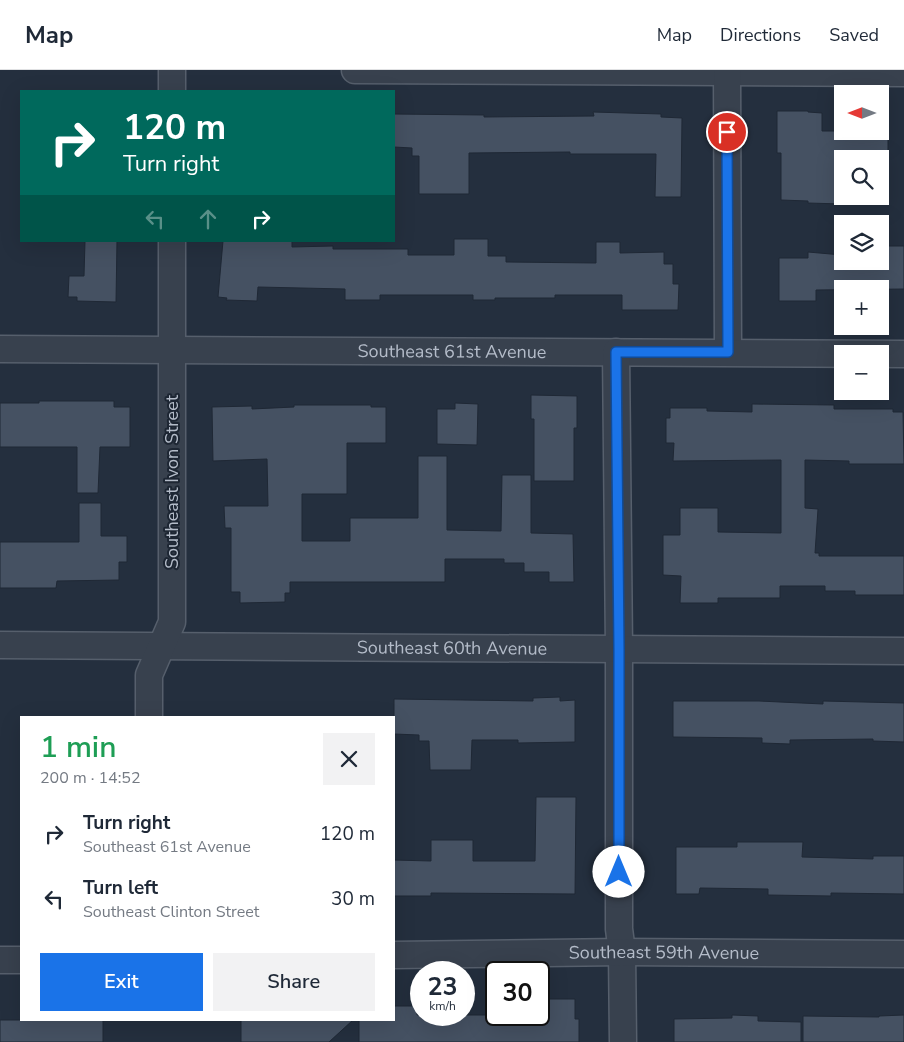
<!DOCTYPE html>
<html lang="en">
<head>
<meta charset="utf-8">
<style>
	body { margin:0; font-family:"Nunito Sans",sans-serif; background:#f2f2f3; color:#1f2937; height:100vh; display:flex; flex-direction:column; font-size:19px; white-space:nowrap }
	* { box-sizing:border-box; margin:0 }
	p { font-size:16px; color:#747a83 }
	.icon { flex:none; width:28px; height:28px; fill:none; stroke:currentColor; stroke-width:2; stroke-linecap:round; stroke-linejoin:round }
	.map { position:relative; flex:1; overflow:hidden }
	.panel { position:absolute; left:20px; top:646px; width:375px; height:305px; display:flex; flex-direction:column; background:#fff; border-radius:0px; box-shadow:0 5px 20px #0002 }
	.panel>* { flex:none }
	.guide { position:absolute; left:20px; top:20px; width:375px; height:152px; border-radius:0px; box-shadow:0 5px 20px #0002; background:#00695c; color:#fff; overflow:hidden }
	.needle { width:32px; rotate:270deg }
	.buttons { position:absolute; left:834px; top:15px; display:grid; gap:10px }
	.buttons a { display:grid; place-items:center; width:55px; height:55px; border-radius:0px; background:#fff; box-shadow:0 5px 20px #0002; font-size:25px }
	.speed { position:absolute; left:410px; top:891px; display:flex; gap:10px; font-size:25px; font-weight:700; text-align:center }
	.speed>* { display:grid; place-content:center; width:65px; height:65px; border-radius:50%; background:#fff; box-shadow:0 5px 20px #0002; line-height:1 }
	.speed small { font-size:12px; font-weight:400 }
	.speed .limit { border:2px solid #111; border-radius:8px; background:#fff; color:#111 }
	.pin { position:absolute; display:grid; place-items:center; width:42px; height:42px; color:#fff; margin:-21px; border:2px solid #fff; border-radius:50%; box-shadow:0 1px 5px #0007 }
	.me { position:absolute; width:55px; margin:-28px; rotate:0deg; stroke-linejoin:round; filter:drop-shadow(0 0 4px #0008) }
	.turn { display:flex; align-items:center; gap:18px; height:105px; padding:0 20px; font-size:22px }
	.turn .icon { width:65px; height:65px; stroke-width:2.5 }
	.turn b { display:block; font-size:35px; line-height:42px }
	.lanes { display:flex; align-items:center; height:48px; padding:0 20px; background:#0003; justify-content:center; gap:25px; direction:ltr }
	.lanes .off { opacity:.35 }
	.round { display:grid; place-items:center; flex:none; width:52px; height:52px; border-radius:0px; background:#f2f2f3 }
	.overview { display:flex; align-items:center; justify-content:space-between; height:85px; padding:0 20px }
	h1 { font-size:30px; font-weight:600; line-height:38px; color:#1e9e55 }
	.action { display:flex; gap:10px; margin-top:auto; padding:10px 20px }
	.action a { flex:1; height:58px; border-radius:0px; background:#1a73e8; color:#fff; font-size:20px; font-weight:600; line-height:58px; text-align:center }
	.action a+a { background:#f2f2f3; color:#1f2937 }
	ul { padding:0; list-style:none }
	li { display:flex; align-items:center; gap:15px; height:65px; padding:0 20px }
	li div { flex:1 }
	li b { display:block; font-size:19px }
	li em { font-style:normal }
	header { display:flex; align-items:center; gap:30px; box-sizing:border-box; height:70px; padding:0 25px; background:#fff; border-bottom:1px solid #e0e1e3 }
	header strong { font-size:24px }
	nav { display:flex; gap:28px; margin-inline-start:auto; font-size:18px }
	.map>svg:first-child { display:block }
</style>
</head>
<body>
<header>
<strong>Map</strong>
<nav><a>Map</a><a>Directions</a><a>Saved</a></nav>
</header>
<div class="map">
<svg width="904" height="972" viewBox="0 0 904 972">
	<rect width="100%" height="100%" fill="#242f3e"/>
	<!-- building -->
	<path fill="#455162" stroke="#1f2835" d="M 777,41 L 808,41 L 808,42 L 822,43 L 822,61 L 888,61 L 888,88 L 841,88 L 842,134 L 808,133 L 808,131 L 781,130 L 781,83 L 777,83 Z
		M 593,42 L 661,44 L 661,47 L 682,48 L 681,127 L 655,127 L 656,84 L 570,84 L 570,82 L 469,83 L 469,124 L 419,124 L 419,86 L 412,86 L 412,78 L 394,77 L 394,44 L 484,45 L 484,47 L 594,46 Z
		M 454,169 L 488,169 L 488,186 L 506,186 L 506,192 L 596,193 L 596,172 L 620,172 L 620,183 L 664,182 L 664,194 L 673,194 L 673,214 L 679,214 L 678,240 L 622,240 L 622,225 L 555,225 L 555,228 L 495,228 L 495,230 L 473,230 L 473,225 L 380,225 L 380,230 L 345,230 L 345,219 L 258,217 L 257,231 L 226,230 L 227,228 L 218,227 L 223,171 L 292,171 L 292,177 L 333,176 L 333,179 L 408,179 L 408,185 L 454,185 Z
		M 85,171 L 117,171 L 116,232 L 77,231 L 77,227 L 68,227 L 69,206 L 84,206 Z
		M 880,176 L 904,176 L 904,219 L 816,220 L 816,231 L 779,231 L 779,188 L 808,188 L 808,182 L 842,185 L 842,191 L 880,191 Z
		M 531,325 L 577,326 L 577,358 L 574,358 L 574,411 L 534,411 L 534,349 L 531,349 Z
		M 39,331 L 114,331 L 114,337 L 130,337 L 130,377 L 100,377 L 98,423 L 77,423 L 77,377 L 0,377 L 0,333 L 39,333 Z
		M 455,333 L 478,334 L 477,375 L 437,374 L 437,339 L 455,339 Z
		M 752,334 L 834,335 L 834,339 L 893,339 L 893,342 L 903,342 L 904,394 L 849,394 L 849,391 L 805,390 L 805,438 L 818,439 L 815,483 L 819,483 L 819,486 L 904,486 L 904,525 L 855,525 L 855,521 L 825,521 L 825,516 L 780,516 L 780,528 L 718,528 L 718,533 L 680,533 L 681,506 L 663,505 L 663,465 L 680,465 L 680,438 L 718,438 L 718,462 L 781,463 L 781,390 L 673,391 L 674,373 L 666,373 L 666,348 L 670,348 L 670,338 L 707,338 L 707,341 L 752,342 Z
		M 294,335 L 371,335 L 371,337 L 386,337 L 386,373 L 347,373 L 347,424 L 302,424 L 302,471 L 350,471 L 350,448 L 418,448 L 418,386 L 447,386 L 447,460 L 501,461 L 502,405 L 531,405 L 531,463 L 573,464 L 574,512 L 549,512 L 549,502 L 524,502 L 524,493 L 504,493 L 504,489 L 445,489 L 445,512 L 290,512 L 290,523 L 285,523 L 285,532 L 240,533 L 240,522 L 231,522 L 231,458 L 225,458 L 224,436 L 268,436 L 267,389 L 213,391 L 212,337 L 252,336 L 252,339 L 294,337 Z
		M 79,433 L 101,433 L 101,466 L 127,466 L 127,492 L 119,492 L 119,510 L 57,511 L 56,518 L 0,518 L 0,472 L 79,472 Z
		M 560,627 L 560,631 L 575,630 L 575,672 L 518,673 L 518,670 L 472,670 L 471,700 L 430,700 L 429,671 L 419,671 L 419,665 L 394,664 L 394,629 L 533,631 L 533,628 Z
		M 673,631 L 759,631 L 823,634 L 823,631 L 904,633 L 904,672 L 873,671 L 873,669 L 790,670 L 790,674 L 762,673 L 762,668 L 673,667 Z
		M 536,727 L 576,727 L 575,824 L 431,823 L 431,826 L 394,826 L 394,790 L 431,791 L 431,770 L 473,770 L 473,791 L 535,791 Z
		M 737,772 L 803,772 L 802,787 L 873,789 L 873,786 L 904,786 L 904,824 L 831,823 L 831,826 L 768,825 L 768,819 L 700,818 L 699,824 L 676,824 L 676,777 L 737,777 Z
		M 539,929 L 575,929 L 575,949 L 579,949 L 579,972 L 359,972 L 359,950 L 394,950 L 394,936 L 417,936 L 417,945 L 539,945 Z
		M 732,945 L 758,946 L 758,951 L 801,952 L 801,972 L 674,972 L 674,949 L 732,948 Z
		M 904,945 L 904,972 L 803,972 L 803,946 L 879,947 L 879,946 Z
		M 0,950 L 103,950 L 103,972 L 0,972 Z
		M 241,950 L 353,950 L 329,972 L 241,972 Z"/>
	<g fill="none" stroke-linecap="round" stroke-linejoin="round">
		<defs>
			<g id="minor">
				<path d="M 172,0 L 172,21"/>
				<path d="M 355,0 L 904,3"/>
				<path d="M 727,0 L 728,282"/>
				<path id="s1" d="M 0,279 L 904,284"/>
				<path d="M 616,282 L 619,579 L 619,859 L 622,882 L 623,972"/>
				<path id="s2" d="M 0,575 L 904,581"/>
				<path d="M 149,648 L 149,605 L 172,552 L 172,171"/>
				<path id="s3" d="M 394,885 L 622,882 L 904,884"/>
				<path d="M 0,890 L 21,890"/>
			</g>
		</defs>
		<!-- minor casing -->
		<use href="#minor" stroke="#565f6c" stroke-width="29"/>
		<!-- minor -->
		<use href="#minor" stroke="#38414e" stroke-width="26"/>
	</g>
	<g fill="none" stroke-linecap="round" stroke-linejoin="round">
		<defs>
			<path id="route" d="M 619,802 L 619,579 L 616,282 L 728,282 L 727,62"/>
		</defs>
		<!-- route casing -->
		<use href="#route" stroke="#114b97" stroke-width="12"/>
		<!-- route -->
		<use href="#route" stroke="#1a73e8" stroke-width="9"/>
	</g>
	<g text-anchor="middle" stroke-width="4" stroke-linejoin="round" paint-order="stroke">
		<!-- street labels -->
		<g font-size="18" fill="#b4bcc9" stroke="#1d2633">
			<text dy="6" stroke="none"><textPath href="#s1" startOffset="452">Southeast 61st Avenue</textPath></text>
			<text transform="translate(172 412) rotate(-90)" y="6">Southeast Ivon Street</text>
			<text dy="6" stroke="none"><textPath href="#s2" startOffset="452">Southeast 60th Avenue</textPath></text>
			<text dy="6" stroke="none"><textPath href="#s3" startOffset="270">Southeast 59th Avenue</textPath></text>
		</g>
	</g>
</svg>
<div class="buttons">
<a><svg class="needle" viewBox="-14 -14 28 28"><path d="M0-13l5 13h-10z" fill="#e53935"/><path d="M0 13l5-13h-10z" fill="#747a83"/></svg></a>
<a><svg class="icon" aria-label="search" viewBox="0 0 24 24"><circle cx="10" cy="10" r="6"/><path d="M15 15l6 6"/></svg></a>
<a><svg class="icon" aria-label="layers" viewBox="0 0 24 24"><path d="M12 4l9 5-9 5-9-5zM3 14l9 5 9-5"/></svg></a>
<a>+</a>
<a>−</a>
</div>
<div class="speed"><div>23<small>km/h</small></div><div class="limit">30</div></div>
<div class="pin" style="left:727px;top:62px;background:#d93025"><svg class="icon" aria-label="arrive" viewBox="0 0 24 24"><path d="M6 21V4h12l-3 4 3 4H6"/></svg></div>
<svg class="me" style="left:619px;top:802px" viewBox="-20 -20 40 40"><circle r="19" fill="#fff"/><path d="M0-13L10 11 0 6-10 11z" fill="#1a73e8"/></svg>
<div class="guide">
<div class="turn"><svg class="icon" aria-label="right" viewBox="0 0 24 24"><path d="M7 20v-9h11M14 6l5 5-5 5"/></svg><div><b>120 m</b>Turn right</div></div>
<div class="lanes"><svg class="icon off" aria-label="left" viewBox="0 0 24 24"><path d="M17 20v-9H6M10 6l-5 5 5 5"/></svg><svg class="icon off" aria-label="ahead" viewBox="0 0 24 24"><path d="M12 20V5M6 11l6-6 6 6"/></svg><svg class="icon" aria-label="right" viewBox="0 0 24 24"><path d="M7 20v-9h11M14 6l5 5-5 5"/></svg></div>
</div>
<section class="panel">
<div class="overview"><div><h1>1 min</h1><p>200 m · 14:52</p></div><a class="round"><svg class="icon" aria-label="close" viewBox="0 0 24 24"><path d="M6 6l12 12M18 6L6 18"/></svg></a></div>
<ul>
<li><svg class="icon" aria-label="right" viewBox="0 0 24 24"><path d="M7 20v-9h11M14 6l5 5-5 5"/></svg><div><b>Turn right</b><p>Southeast 61st Avenue</p></div><em>120 m</em></li>
<li><svg class="icon" aria-label="left" viewBox="0 0 24 24"><path d="M17 20v-9H6M10 6l-5 5 5 5"/></svg><div><b>Turn left</b><p>Southeast Clinton Street</p></div><em>30 m</em></li>
</ul>
<div class="action"><a>Exit</a><a>Share</a></div>
</section>
</div>
</body>
</html>
